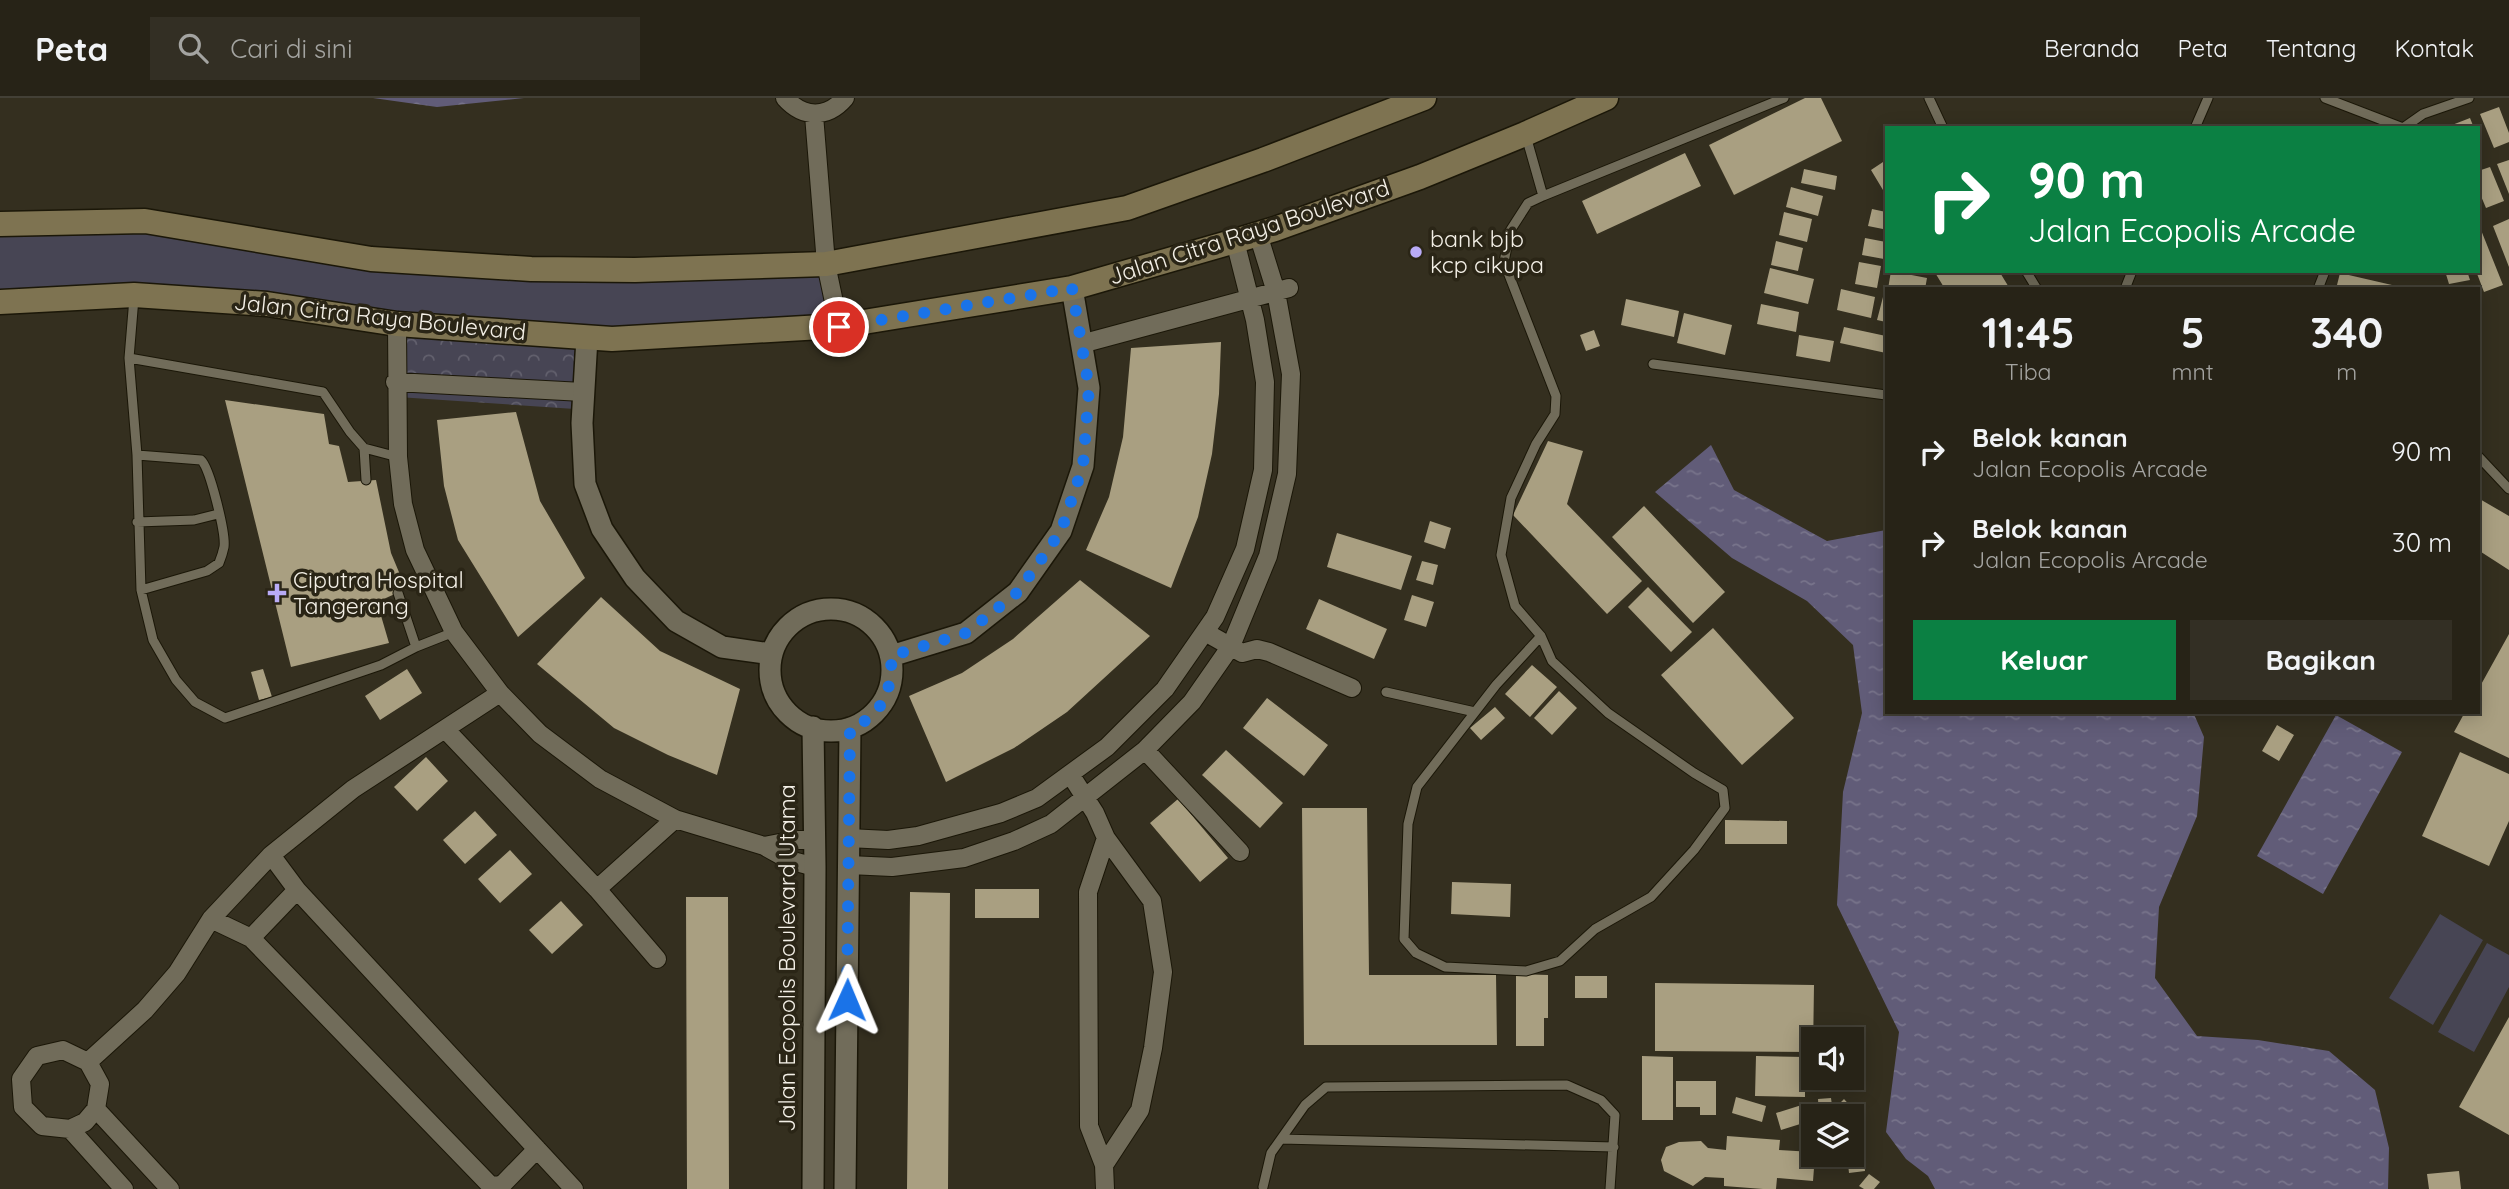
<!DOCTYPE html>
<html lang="id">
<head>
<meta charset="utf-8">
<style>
	body { margin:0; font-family:Quicksand,sans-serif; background:#332f24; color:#f1f3f6; height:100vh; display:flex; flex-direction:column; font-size:26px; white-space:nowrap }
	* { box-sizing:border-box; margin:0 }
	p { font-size:23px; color:#a4a4a1 }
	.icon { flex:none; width:38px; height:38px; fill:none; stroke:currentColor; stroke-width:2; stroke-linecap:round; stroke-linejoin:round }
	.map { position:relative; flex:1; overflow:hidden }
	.drawer { position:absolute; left:1885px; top:189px; width:595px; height:427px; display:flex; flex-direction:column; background:#272317; border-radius:0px; box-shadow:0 4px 18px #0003,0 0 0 2px #434036 }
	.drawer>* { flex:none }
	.hud { position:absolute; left:1885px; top:28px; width:595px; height:147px; border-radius:0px; box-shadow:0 4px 18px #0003,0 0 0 2px #434036; background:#0b8043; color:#fff; overflow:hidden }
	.controls { position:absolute; left:1801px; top:929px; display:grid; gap:14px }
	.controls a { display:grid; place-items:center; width:63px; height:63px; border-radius:0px; background:#272317; box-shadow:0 4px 18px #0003,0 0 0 2px #434036; font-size:35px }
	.pin { position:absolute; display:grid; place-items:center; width:60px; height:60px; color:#fff; margin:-30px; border:4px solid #fff; border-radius:50%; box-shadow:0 2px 7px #0007 }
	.me { position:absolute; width:77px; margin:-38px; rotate:1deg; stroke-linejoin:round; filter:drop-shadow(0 0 5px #0008) }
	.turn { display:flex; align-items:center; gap:24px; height:147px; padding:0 28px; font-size:32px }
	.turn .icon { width:91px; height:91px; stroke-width:2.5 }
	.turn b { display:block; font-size:49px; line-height:60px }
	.eta { display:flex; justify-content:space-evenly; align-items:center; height:119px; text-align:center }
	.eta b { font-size:42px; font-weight:700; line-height:49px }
	.button { display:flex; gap:14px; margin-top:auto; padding:14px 28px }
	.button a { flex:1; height:80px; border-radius:0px; background:#0b8043; color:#fff; font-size:28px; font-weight:700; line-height:80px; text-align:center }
	.button a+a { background:#332f24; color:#f1f3f6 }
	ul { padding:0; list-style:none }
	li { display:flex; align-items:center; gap:21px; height:91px; padding:0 28px }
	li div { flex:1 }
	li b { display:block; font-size:26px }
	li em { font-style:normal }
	header { display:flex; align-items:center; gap:42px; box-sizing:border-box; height:98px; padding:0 35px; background:#272317; border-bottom:2px solid #434036 }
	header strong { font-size:33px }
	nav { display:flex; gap:38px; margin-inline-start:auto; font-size:24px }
	.search { width:490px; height:63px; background:#332f24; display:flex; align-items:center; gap:18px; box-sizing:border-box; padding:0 24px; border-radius:0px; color:#a4a4a1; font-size:26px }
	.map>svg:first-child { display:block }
</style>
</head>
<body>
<header>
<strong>Peta</strong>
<div class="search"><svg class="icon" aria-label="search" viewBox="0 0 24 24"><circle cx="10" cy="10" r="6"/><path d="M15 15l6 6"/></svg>Cari di sini</div>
<nav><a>Beranda</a><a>Peta</a><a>Tentang</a><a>Kontak</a></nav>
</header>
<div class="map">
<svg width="2509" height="1091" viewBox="0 0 2509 1091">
	<defs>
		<pattern id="park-crowns" width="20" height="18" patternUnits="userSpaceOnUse" patternTransform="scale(1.75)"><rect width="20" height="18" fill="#474554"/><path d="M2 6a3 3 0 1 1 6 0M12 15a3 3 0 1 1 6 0" fill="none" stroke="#62606d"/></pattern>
		<pattern id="water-ripples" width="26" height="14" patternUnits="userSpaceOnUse" patternTransform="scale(1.75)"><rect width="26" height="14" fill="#615c78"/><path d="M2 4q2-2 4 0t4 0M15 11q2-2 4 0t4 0" fill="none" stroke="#78748b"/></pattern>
	</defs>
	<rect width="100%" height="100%" fill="#342f1f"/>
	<!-- green -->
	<path fill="#474554" d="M 145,123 L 531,171 L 825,166 L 840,230 L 612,240 L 0,195 L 0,132 Z
		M 2440,816 L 2483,842 L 2433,927 L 2389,900 Z
		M 2487,845 L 2509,857 L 2509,889 L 2474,954 L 2438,934 Z"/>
	<!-- park -->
	<path fill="url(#park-crowns)" d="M 399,229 L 584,241 L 575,311 L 398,299 Z"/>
	<!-- water -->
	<path fill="url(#water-ripples)" d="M 373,0 L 524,0 L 437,9 Z
		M 1711,347 L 1734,392 L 1827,443 L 1886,432 L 1886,614 L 2193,614 L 2204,639 L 2197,718 L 2159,809 L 2155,880 L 2197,938 L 2258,942 L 2329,953 L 2375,992 L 2389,1050 L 2388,1091 L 1935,1091 L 1928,1078 L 1906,1061 L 1886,1034 L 1899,934 L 1837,807 L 1843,694 L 1862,615 L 1853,547 L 1807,503 L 1732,460 L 1655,394 Z
		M 2336,617 L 2402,654 L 2323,796 L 2257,758 Z"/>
	<!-- building -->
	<path fill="#a99f81" d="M 1805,0 L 1821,0 L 1842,43 L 1734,97 L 1709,47 Z
		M 2499,9 L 2509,35 L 2509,44 L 2494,50 L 2480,16 Z
		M 2470,20 L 2474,30 L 2453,30 L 2452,27 Z
		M 1685,55 L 1701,88 L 1597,136 L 1582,103 Z
		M 1886,62 L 1886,97 L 1871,72 Z
		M 2509,62 L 2509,96 L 2497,66 Z
		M 2490,69 L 2504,103 L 2486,110 L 2478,91 L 2478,73 Z
		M 1804,71 L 1837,78 L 1835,92 L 1801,85 Z
		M 1791,89 L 1823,98 L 1818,118 L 1786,109 Z
		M 1872,111 L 1886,114 L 1883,131 L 1868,128 Z
		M 1784,114 L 1812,121 L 1807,144 L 1779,137 Z
		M 2509,121 L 2509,169 L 2493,128 Z
		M 2481,132 L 2503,187 L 2484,194 L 2476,173 L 2478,173 L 2478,133 Z
		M 1865,140 L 1886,144 L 1884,161 L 1862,157 Z
		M 1776,143 L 1803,150 L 1798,173 L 1771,167 Z
		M 1859,164 L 1881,168 L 1877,190 L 1855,186 Z
		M 1770,170 L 1814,181 L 1808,206 L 1764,195 Z
		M 1891,173 L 1927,180 L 1925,191 L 1888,191 Z
		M 1934,173 L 1999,173 L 2010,191 L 1945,191 Z
		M 2445,173 L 2467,173 L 2470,182 L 2449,186 Z
		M 2340,175 L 2405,190 L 2405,191 L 2336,191 Z
		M 1841,191 L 1875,199 L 1871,220 L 1837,212 Z
		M 1883,199 L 1886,200 L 1886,224 L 1877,222 Z
		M 1626,201 L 1679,213 L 1674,239 L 1621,227 Z
		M 1761,206 L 1799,214 L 1796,234 L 1757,226 Z
		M 1684,215 L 1732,227 L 1725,257 L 1677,245 Z
		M 1844,229 L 1886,238 L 1886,255 L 1840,245 Z
		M 1594,232 L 1600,248 L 1586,253 L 1580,237 Z
		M 1799,237 L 1834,243 L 1830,264 L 1796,258 Z
		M 1221,244 L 1219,296 L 1212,356 L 1198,419 L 1171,490 L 1086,452 L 1109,399 L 1123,339 L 1131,250 Z
		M 225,302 L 324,316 L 329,346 L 339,348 L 348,384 L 376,382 L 391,455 L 406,491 L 377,504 L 389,545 L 291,569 Z
		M 516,314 L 540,403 L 585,480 L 518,539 L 458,442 L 444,388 L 437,322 Z
		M 1548,343 L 1583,353 L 1567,406 L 1642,483 L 1607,516 L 1513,417 Z
		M 2478,400 L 2509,418 L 2509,472 L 2478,452 Z
		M 1644,408 L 1725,494 L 1693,525 L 1612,439 Z
		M 1430,423 L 1451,430 L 1445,451 L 1424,444 Z
		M 1337,435 L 1412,458 L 1401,492 L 1327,469 Z
		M 1422,463 L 1438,467 L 1433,487 L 1416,482 Z
		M 1080,482 L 1150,538 L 1067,614 L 1014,650 L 946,684 L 909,598 L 962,575 L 1013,541 Z
		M 1648,489 L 1692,534 L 1671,554 L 1628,509 Z
		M 1412,497 L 1434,504 L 1426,529 L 1404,522 Z
		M 601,499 L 660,553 L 740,591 L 717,677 L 668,657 L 614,630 L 537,566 Z
		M 1319,501 L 1387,531 L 1374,561 L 1306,531 Z
		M 1713,530 L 1794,620 L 1742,667 L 1661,577 Z
		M 2509,536 L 2509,660 L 2454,634 L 2465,614 L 2478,614 L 2478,592 Z
		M 1532,567 L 1557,589 L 1530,619 L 1505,596 Z
		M 263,571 L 272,599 L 259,602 L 251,574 Z
		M 407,571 L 422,595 L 380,622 L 365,598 Z
		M 1559,593 L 1577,610 L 1552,637 L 1534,620 Z
		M 1267,600 L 1328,647 L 1304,678 L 1243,630 Z
		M 1495,609 L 1505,620 L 1481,642 L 1470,630 Z
		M 2277,627 L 2294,637 L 2279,663 L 2262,653 Z
		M 1226,652 L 1283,705 L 1260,730 L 1202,677 Z
		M 2460,654 L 2509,676 L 2509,723 L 2489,768 L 2422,738 Z
		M 426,659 L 448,683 L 417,713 L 394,689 Z
		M 1178,701 L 1228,760 L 1200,784 L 1150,725 Z
		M 1302,710 L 1367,710 L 1369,877 L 1496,877 L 1497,947 L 1304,947 Z
		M 475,713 L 497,737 L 465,766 L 443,742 Z
		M 1725,722 L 1787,723 L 1787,746 L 1725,746 Z
		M 510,752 L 532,776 L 500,805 L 478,781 Z
		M 1452,784 L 1511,786 L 1510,819 L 1451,816 Z
		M 975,791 L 1039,791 L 1039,820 L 975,820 Z
		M 910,794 L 950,795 L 948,1091 L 907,1091 Z
		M 686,799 L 728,799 L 729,1091 L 687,1091 Z
		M 561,803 L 583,827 L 552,856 L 529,832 Z
		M 1516,876 L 1548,877 L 1548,920 L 1544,920 L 1544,948 L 1516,948 Z
		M 1575,878 L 1607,878 L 1607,900 L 1575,900 Z
		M 1655,885 L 1814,887 L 1813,954 L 1655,953 Z
		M 2509,919 L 2509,1037 L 2459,1009 Z
		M 1642,958 L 1673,959 L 1673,1022 L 1642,1022 Z
		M 1756,958 L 1805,959 L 1805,999 L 1755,998 Z
		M 1676,983 L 1716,983 L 1716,1017 L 1700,1017 L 1700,1009 L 1676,1009 Z
		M 1736,999 L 1766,1008 L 1762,1024 L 1732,1015 Z
		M 1831,1000 L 1833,1015 L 1819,1017 L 1818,1001 Z
		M 1844,1001 L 1854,1012 L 1847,1018 L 1841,1018 L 1834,1011 Z
		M 1808,1005 L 1813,1022 L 1781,1032 L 1776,1015 Z
		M 1858,1021 L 1863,1034 L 1852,1038 L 1852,1024 Z
		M 1727,1038 L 1780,1042 L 1779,1052 L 1813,1054 L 1815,1057 L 1813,1083 L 1777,1080 L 1776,1091 L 1763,1091 L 1724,1088 L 1724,1080 L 1705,1079 L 1693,1088 L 1664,1073 L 1661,1062 L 1666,1049 L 1679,1044 L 1701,1043 L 1708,1050 L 1726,1052 Z
		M 1862,1043 L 1865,1073 L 1849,1075 L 1847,1057 L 1852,1057 L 1852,1044 Z
		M 2459,1073 L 2461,1091 L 2429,1091 L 2427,1076 Z
		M 1869,1076 L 1880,1084 L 1874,1091 L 1864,1091 L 1859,1088 Z"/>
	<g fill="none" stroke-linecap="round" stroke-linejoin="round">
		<defs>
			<path id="service" d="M 1929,0 L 1943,30
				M 2325,0 L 2403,30
				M 2195,30 L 2208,0
				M 2403,30 L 2423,16 L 2469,0
				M 1526,38 L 1543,98
				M 2026,173 L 2037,191
				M 2125,191 L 2132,173
				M 2318,191 L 2325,173
				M 134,200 L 129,260 L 137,357 L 141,492 L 153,542 L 176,582 L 195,604 L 225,620 L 381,567 L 416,549 L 454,534
				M 129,260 L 323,294 L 350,334 L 364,350 L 398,359
				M 1653,266 L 1886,297
				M 364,350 L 366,382
				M 137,357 L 201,362 C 210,370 226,436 224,449 C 223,454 221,460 219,465 L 207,473 L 141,492
				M 2478,358 L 2509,391
				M 137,424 L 194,422 L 218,416
				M 398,495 L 416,549
				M 1541,538 L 1496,587 L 1417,689 L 1408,726 L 1404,841 L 1416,855 L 1445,869 L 1526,873 L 1560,863 L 1595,831 L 1651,799 L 1694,752 L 1725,710 L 1723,692 L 1694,675 L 1608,615 L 1552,563 L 1541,538 L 1515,508 L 1501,457 L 1511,400 L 1536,346 L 1555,316 L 1556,298 L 1504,164 L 1510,133 L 1528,105 L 1543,98 L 1784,0
				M 1386,594 L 1475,614
				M 1281,1041 L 1614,1049
				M 1263,1089 L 1271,1055 L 1305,1007 L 1326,989 L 1567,987 L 1601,1002 L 1615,1017 L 1610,1091"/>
			<path id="minor" d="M 785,0 C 803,20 827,21 845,0
				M 814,17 L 826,166 L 839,228
				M 397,226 L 398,359 L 403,406 L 415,452 L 454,534 L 500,595 L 540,636 L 600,681 L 675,721 L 764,748 L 795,742 L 814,742
				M 1081,246 L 1289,190
				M 395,284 L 583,294
				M 1205,534 L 1242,555 L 1257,551 L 1269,554 L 1352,590
				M 445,631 L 597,791 L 657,861
				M 1145,652 L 1240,754
				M 1070,676 L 1095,715 L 1106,740 L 1152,803 L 1163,874 L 1153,950 L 1140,1012 L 1104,1067
				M 848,740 L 888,742 L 918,738 L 1001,715 L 1037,700 L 1107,649 L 1165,591 L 1215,519 L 1245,451 L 1263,372 L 1265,284 L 1255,222 L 1235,143
				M 764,748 L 789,762 L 815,769
				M 271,757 L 297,792 L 574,1091
				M 849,767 L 892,769 L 964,760 L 1014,743 L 1051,726 L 1145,652 L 1192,604 L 1231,548 L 1268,458 L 1287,376 L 1291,276 L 1276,194 L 1258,136
				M 597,791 L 675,721
				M 211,821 L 251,840 L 490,1087 L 501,1088 L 537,1051
				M 251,840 L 297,792
				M 63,952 L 88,964 L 100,986 L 96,1011 L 85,1024 L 70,1031 L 42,1028 L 23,1009 L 21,981 L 37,958 Z
				M 88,964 L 145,912 L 177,875 L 211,821 L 271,757 L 353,691 L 500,595
				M 96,1011 L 170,1091
				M 70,1031 L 124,1091
				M 1105,1091 L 1104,1067 L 1089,1028 L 1088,794 L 1106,740"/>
			<path id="tertiary" d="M 587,240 L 582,325 L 585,386 L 602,431 L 635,480 L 676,523 L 722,549 L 771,556
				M770 572a61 61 0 1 1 122 0a61 61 0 1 1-122 0Z
				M 891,558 L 966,535 L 1018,494 L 1061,433 L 1083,368 L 1089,290 L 1072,190
				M 813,629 L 815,769 L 813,1091
				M 845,1091 L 850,630"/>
			<path id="secondary" d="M 0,126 L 145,123 L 371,161 L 531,171 L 635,172 L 826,166 L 1127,110 L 1263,62 L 1424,0
				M 0,204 L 134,197 L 267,206 L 397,226 L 612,241 L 839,228 L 1072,190 L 1235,143 L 1275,131 L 1420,79 L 1525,36 L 1606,0"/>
		</defs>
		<!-- service casing -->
		<use href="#service" stroke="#1b1708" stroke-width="11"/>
		<!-- minor casing -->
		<use href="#minor" stroke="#1b1708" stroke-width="20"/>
		<!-- tertiary casing -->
		<use href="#tertiary" stroke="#1b1708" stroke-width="24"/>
		<!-- secondary casing -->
		<use href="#secondary" stroke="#1b1708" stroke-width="27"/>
		<!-- service -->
		<use href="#service" stroke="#716c5a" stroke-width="9"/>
		<!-- minor -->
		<use href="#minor" stroke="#716c5a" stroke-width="18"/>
		<!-- tertiary -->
		<use href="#tertiary" stroke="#716c5a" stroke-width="21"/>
		<!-- secondary -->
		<use href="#secondary" stroke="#7e7351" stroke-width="24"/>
	</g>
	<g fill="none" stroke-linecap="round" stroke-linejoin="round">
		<!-- route -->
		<path stroke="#1a73e8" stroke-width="12" stroke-dasharray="0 21.6" d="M 839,229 L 1072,190 L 1089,290 L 1083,368 L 1061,433 L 1018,494 L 966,535 L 891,558 C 893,590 883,619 850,630 L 847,902"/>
	</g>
	<!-- markers -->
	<g fill="#b9abf7" stroke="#2a2516" stroke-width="2.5">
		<circle cx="1416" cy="154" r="7"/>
		<path d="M273.5 484.5h7v7h7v7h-7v7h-7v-7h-7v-7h7z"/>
	</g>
	<g text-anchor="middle" stroke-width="7" stroke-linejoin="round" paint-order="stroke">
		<!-- street labels -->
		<g font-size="23" fill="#f3efe6" stroke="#2a2516">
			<text transform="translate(1249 134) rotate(-18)" y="8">Jalan Citra Raya Boulevard</text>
			<text transform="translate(380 219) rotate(6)" y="8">Jalan Citra Raya Boulevard</text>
			<text transform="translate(787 860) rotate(-90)" y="8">Jalan Ecopolis Boulevard Utama</text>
		</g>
		<!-- poi labels -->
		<g font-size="23" fill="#f3efe6" stroke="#2a2516" text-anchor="start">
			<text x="1430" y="149">bank bjb<tspan x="1430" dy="26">kcp cikupa</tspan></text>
			<text x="293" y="490">Ciputra Hospital<tspan x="293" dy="26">Tangerang</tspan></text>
		</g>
	</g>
</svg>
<div class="controls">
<a><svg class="icon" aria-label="sound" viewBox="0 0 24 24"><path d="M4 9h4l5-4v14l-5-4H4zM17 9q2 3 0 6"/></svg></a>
<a><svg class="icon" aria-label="layers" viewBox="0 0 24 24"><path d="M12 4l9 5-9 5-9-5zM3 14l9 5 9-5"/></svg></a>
</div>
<div class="pin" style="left:839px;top:229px;background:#d93025"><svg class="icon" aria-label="arrive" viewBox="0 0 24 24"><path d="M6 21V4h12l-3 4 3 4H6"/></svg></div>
<svg class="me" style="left:847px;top:902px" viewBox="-20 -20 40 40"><path d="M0-17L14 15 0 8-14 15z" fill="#1a73e8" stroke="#fff" stroke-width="4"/></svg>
<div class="hud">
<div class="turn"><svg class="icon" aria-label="right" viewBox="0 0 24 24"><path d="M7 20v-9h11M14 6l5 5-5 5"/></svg><div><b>90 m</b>Jalan Ecopolis Arcade</div></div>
</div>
<section class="drawer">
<div class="eta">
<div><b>11:45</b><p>Tiba</p></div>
<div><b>5</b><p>mnt</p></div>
<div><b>340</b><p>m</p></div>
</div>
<ul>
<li><svg class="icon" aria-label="right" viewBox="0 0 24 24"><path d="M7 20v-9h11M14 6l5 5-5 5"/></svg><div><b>Belok kanan</b><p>Jalan Ecopolis Arcade</p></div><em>90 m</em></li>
<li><svg class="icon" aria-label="right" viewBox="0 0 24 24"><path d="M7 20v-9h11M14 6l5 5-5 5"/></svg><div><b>Belok kanan</b><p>Jalan Ecopolis Arcade</p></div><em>30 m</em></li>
</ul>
<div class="button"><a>Keluar</a><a>Bagikan</a></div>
</section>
</div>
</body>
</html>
